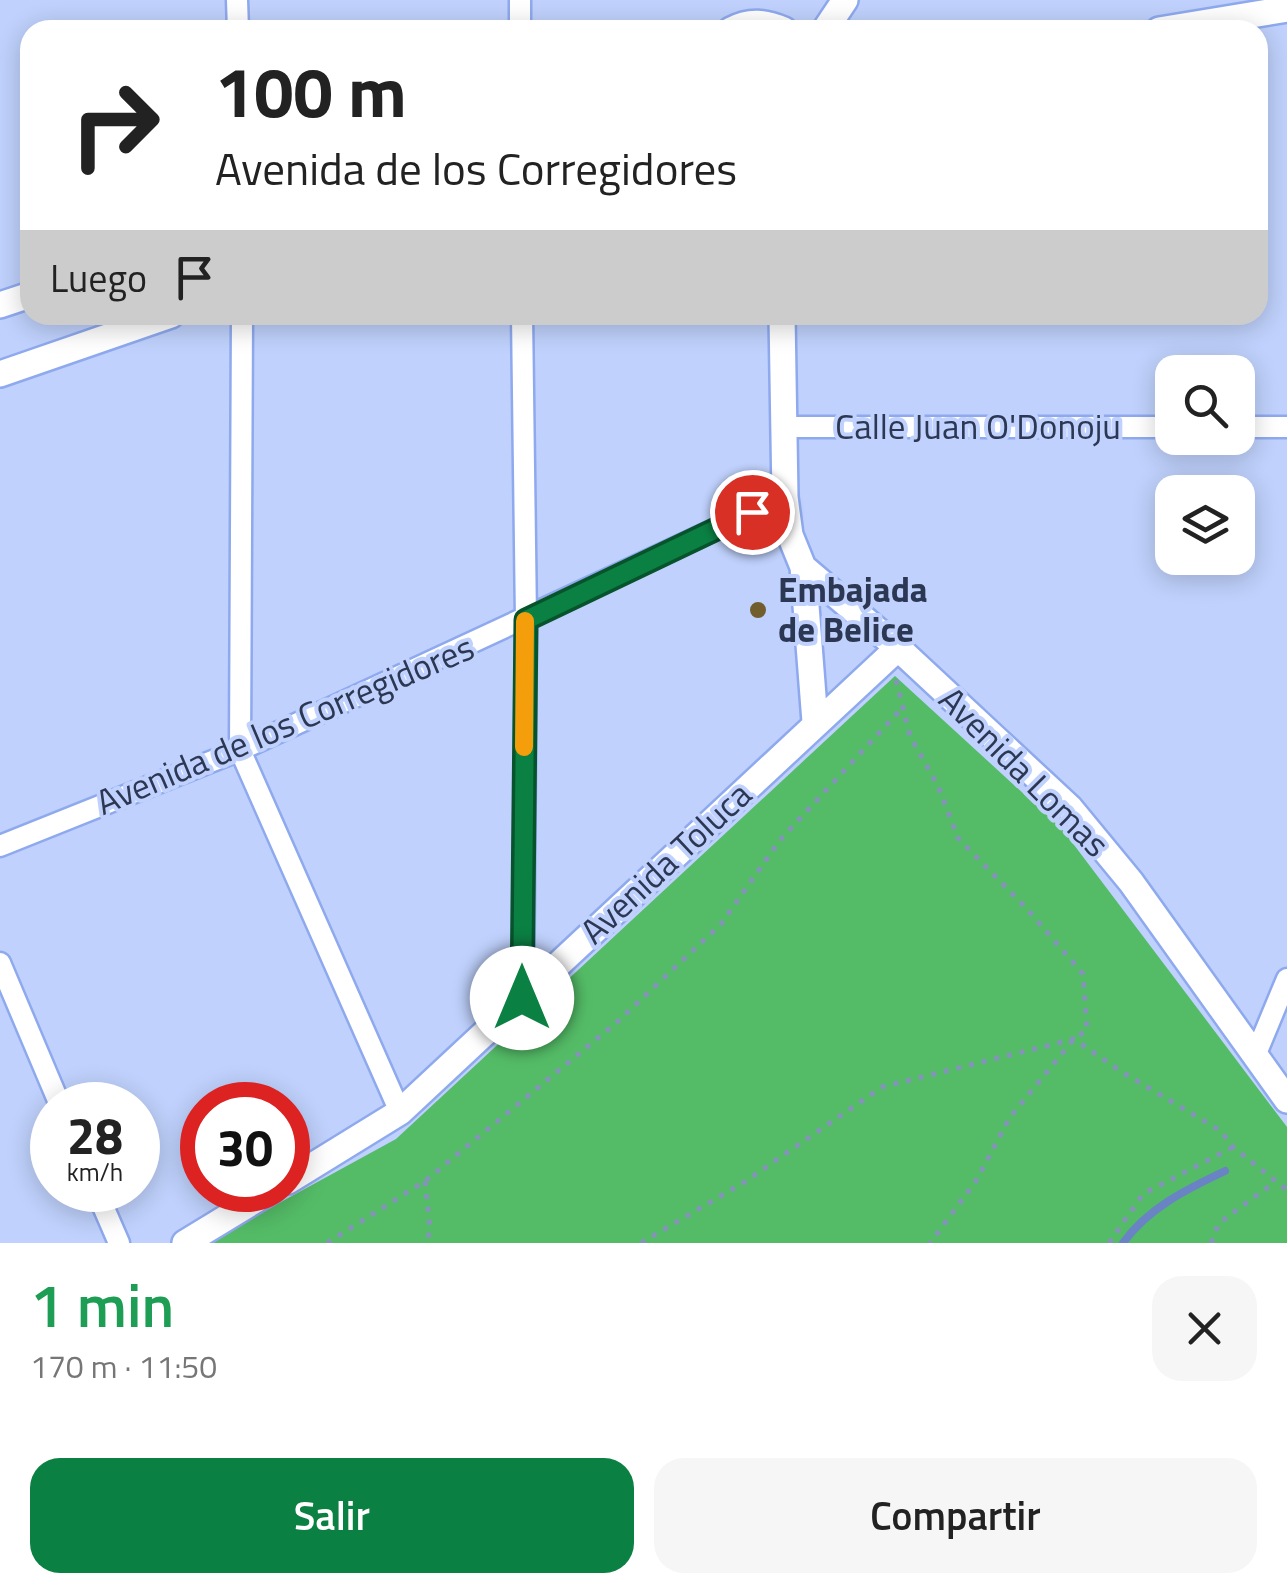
<!DOCTYPE html>
<html lang="es">
<head>
<meta charset="utf-8">
<style>
	body { margin:0; font-family:"Titillium Web",sans-serif; background:#f6f6f6; color:#222; height:100vh; display:flex; flex-direction:column; font-size:38px; white-space:nowrap }
	* { box-sizing:border-box; margin:0 }
	p { font-size:32px; color:#767676 }
	.icon { flex:none; width:55px; height:55px; fill:none; stroke:currentColor; stroke-width:2; stroke-linecap:round; stroke-linejoin:round }
	.map { position:relative; height:1243px; overflow:hidden }
	.panel { display:flex; flex-direction:column; background:#fff; flex:1 }
	.panel>* { flex:none }
	.hud { position:absolute; left:20px; top:20px; width:1248px; height:305px; border-radius:30px; box-shadow:0 5px 25px #0003; background:#fff; color:#222; overflow:hidden }
	.tools { position:absolute; left:1155px; top:355px; display:grid; gap:20px }
	.tools a { display:grid; place-items:center; width:100px; height:100px; border-radius:20px; background:#fff; box-shadow:0 5px 25px #0003; font-size:50px }
	.speed { position:absolute; left:30px; top:1082px; display:flex; gap:20px; font-size:50px; font-weight:700; text-align:center }
	.speed>* { display:grid; place-content:center; width:130px; height:130px; border-radius:50%; background:#fff; box-shadow:0 5px 25px #0003; line-height:1 }
	.speed small { font-size:25px; font-weight:400 }
	.speed .limit { border:15px solid #d22; background:#fff; color:#111 }
	.pin { position:absolute; display:grid; place-items:center; width:85px; height:85px; color:#fff; margin:-42px; border:5px solid #fff; border-radius:50%; box-shadow:0 2px 10px #0007 }
	.me { position:absolute; width:110px; margin:-55px; rotate:0deg; stroke-linejoin:round; filter:drop-shadow(0 0 8px #0008) }
	.turn { display:flex; align-items:center; gap:35px; height:210px; padding:0 30px; font-size:45px }
	.turn .icon { width:130px; height:130px; stroke-width:2.5 }
	.turn b { display:block; font-size:70px; line-height:85px }
	.then { display:flex; align-items:center; height:95px; padding:0 30px; background:#0003; gap:20px; font-size:38px }
	.round { display:grid; place-items:center; flex:none; width:105px; height:105px; border-radius:30px; background:#f6f6f6 }
	.head { display:flex; align-items:center; justify-content:space-between; height:170px; padding:0 30px }
	h1 { font-size:60px; font-weight:600; line-height:75px; color:#1e9e55 }
	.cta { display:flex; gap:20px; margin-top:auto; padding:20px 30px }
	.cta a { flex:1; height:115px; border-radius:30px; background:#0b8043; color:#fff; font-size:40px; font-weight:600; line-height:115px; text-align:center }
	.cta a+a { background:#f6f6f6; color:#222 }
	.map>svg:first-child { display:block }
</style>
</head>
<body>
<div class="map">
<svg width="1287" height="1243" viewBox="0 0 1287 1243">
	<rect width="100%" height="100%" fill="#bfd1fc"/>
	<!-- forest -->
	<path fill="#54bc67" d="M 895,676 L 1062,829 L 1287,1127 L 1287,1243 L 206,1243 L 396,1139 Z"/>
	<g fill="none" stroke-linecap="round" stroke-linejoin="round">
		<!-- stream -->
		<path stroke="#6a83c4" stroke-width="8" d="M 1123,1243 C 1148,1208 1187,1189 1225,1171"/>
		<defs>
			<path id="minor" d="M 237,0 L 238,30
				M 520,0 L 520,30
				M 242,315 L 240,750 L 400,1112
				M 522,315 L 526,620 L 523,999
				M 783,427 L 1172,427
				M 1238,427 L 1287,427
				M 0,846 L 240,750 L 785,497
				M 0,963 L 60,1105
				M 1255,1056 L 1287,979
				M 96,1190 L 119,1243"/>
			<path id="tertiary" d="M 731,30 C 750,20 765,22 784,30
				M 825,30 L 845,0
				M 1159,30 L 1287,9
				M 0,305 L 30,295
				M 782,315 L 785,497 L 790,535 L 803,567 L 815,722
				M 0,374 L 171,315
				M 803,567 L 898,648 L 1070,808 L 1131,882 L 1287,1100
				M 288,1181 L 400,1112 L 898,648
				M 185,1243 L 272,1190"/>
		</defs>
		<!-- minor casing -->
		<use href="#minor" stroke="#8ea9ee" stroke-width="25"/>
		<!-- tertiary casing -->
		<use href="#tertiary" stroke="#8ea9ee" stroke-width="30"/>
		<!-- path -->
		<path stroke="#8493b8" stroke-width="5" stroke-dasharray="5 8" stroke-linecap="butt" d="M 896,680 L 910,736 L 938,786 L 958,838 L 1027,909 L 1083,974 L 1087,1030 L 1074,1039 L 1010,1117 L 976,1181 L 930,1243
			M 425,1181 L 430,1228 L 427,1243
			M 327,1243 L 425,1181 L 616,1023 L 721,924 L 780,840 L 903,707
			M 641,1243 L 746,1181 L 882,1087 L 1074,1039 L 1122,1072 L 1221,1131 L 1233,1147 L 1287,1190
			M 1109,1243 L 1143,1194 L 1233,1147
			M 1211,1243 L 1219,1223 L 1275,1182"/>
		<!-- minor -->
		<use href="#minor" stroke="#fff" stroke-width="20"/>
		<!-- tertiary -->
		<use href="#tertiary" stroke="#fff" stroke-width="25"/>
	</g>
	<g fill="none" stroke-linecap="round" stroke-linejoin="round">
		<defs>
			<path id="route" d="M 522,998 L 526,620 L 752,512"/>
		</defs>
		<!-- route casing -->
		<use href="#route" stroke="#07532c" stroke-width="25"/>
		<!-- route -->
		<use href="#route" stroke="#0b8043" stroke-width="18"/>
		<!-- slow -->
		<path stroke="#f59e0b" stroke-width="18" d="M 524,747 L 525,621"/>
	</g>
	<!-- markers -->
	<circle fill="#725e2d" stroke="#bfd1fc" stroke-width="4" cx="758" cy="610" r="10"/>
	<g text-anchor="middle" stroke-width="8" stroke-linejoin="round" paint-order="stroke">
		<!-- street labels -->
		<g font-size="35" fill="#2c3753" stroke="#bfd1fc">
			<text x="978" y="439">Calle Juan O'Donoju</text>
			<text transform="translate(285 725) rotate(-23)" y="12">Avenida de los Corregidores</text>
			<text transform="translate(1024 772) rotate(45)" y="12">Avenida Lomas</text>
			<text transform="translate(666 863) rotate(-43)" y="12">Avenida Toluca</text>
		</g>
		<!-- poi labels -->
		<g font-size="35" font-weight="bold" fill="#2c3753" stroke="#bfd1fc" text-anchor="start">
			<text x="778" y="602">Embajada<tspan x="778" dy="40">de Belice</tspan></text>
		</g>
	</g>
</svg>
<div class="tools">
<a><svg class="icon" aria-label="search" viewBox="0 0 24 24"><circle cx="10" cy="10" r="6"/><path d="M15 15l6 6"/></svg></a>
<a><svg class="icon" aria-label="layers" viewBox="0 0 24 24"><path d="M12 4l9 5-9 5-9-5zM3 14l9 5 9-5"/></svg></a>
</div>
<div class="speed"><div>28<small>km/h</small></div><div class="limit">30</div></div>
<div class="pin" style="left:752px;top:512px;background:#d93025"><svg class="icon" aria-label="arrive" viewBox="0 0 24 24"><path d="M6 21V4h12l-3 4 3 4H6"/></svg></div>
<svg class="me" style="left:522px;top:998px" viewBox="-20 -20 40 40"><circle r="19" fill="#fff"/><path d="M0-13L10 11 0 6-10 11z" fill="#0b8043"/></svg>
<div class="hud">
<div class="turn"><svg class="icon" aria-label="right" viewBox="0 0 24 24"><path d="M7 20v-9h11M14 6l5 5-5 5"/></svg><div><b>100 m</b>Avenida de los Corregidores</div></div>
<div class="then">Luego<svg class="icon" aria-label="arrive" viewBox="0 0 24 24"><path d="M6 21V4h12l-3 4 3 4H6"/></svg></div>
</div>
</div>
<section class="panel">
<div class="head"><div><h1>1 min</h1><p>170 m · 11:50</p></div><a class="round"><svg class="icon" aria-label="close" viewBox="0 0 24 24"><path d="M6 6l12 12M18 6L6 18"/></svg></a></div>
<div class="cta"><a>Salir</a><a>Compartir</a></div>
</section>
</body>
</html>
